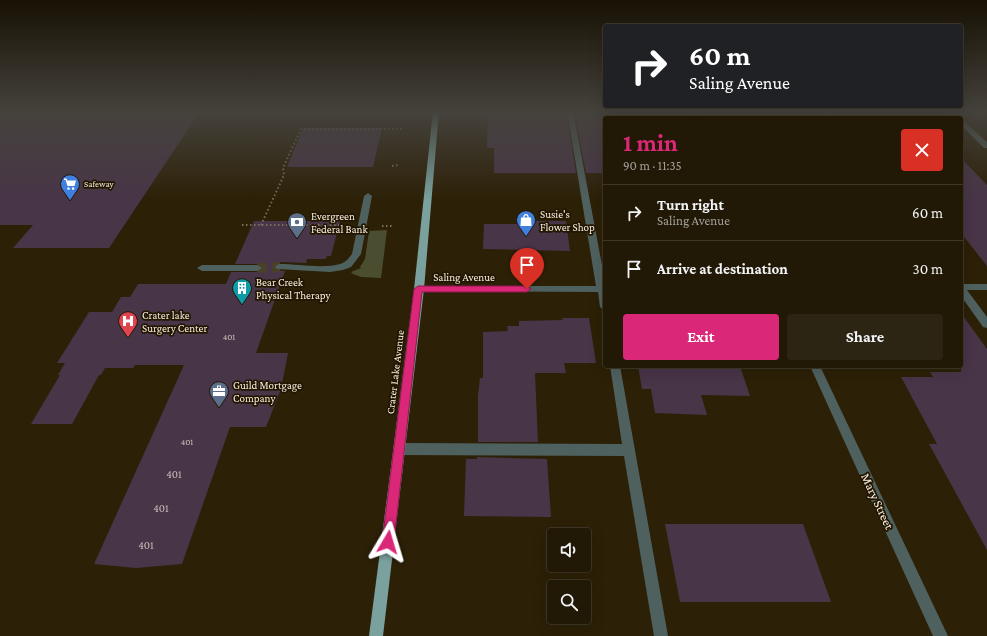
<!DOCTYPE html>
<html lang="en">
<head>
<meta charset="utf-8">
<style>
	body { margin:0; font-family:"Crimson Pro",serif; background:#2d2513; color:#f1f3f6; height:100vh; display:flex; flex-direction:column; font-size:15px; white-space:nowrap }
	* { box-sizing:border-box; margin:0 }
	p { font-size:13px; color:#a2a09a }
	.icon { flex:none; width:22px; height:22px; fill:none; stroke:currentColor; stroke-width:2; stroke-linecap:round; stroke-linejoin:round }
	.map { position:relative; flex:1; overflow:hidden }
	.side { position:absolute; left:603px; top:116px; width:360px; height:252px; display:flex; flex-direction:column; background:#211805; border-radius:4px; box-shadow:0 4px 16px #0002,0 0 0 1px #3e3727 }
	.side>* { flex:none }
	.hud { position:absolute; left:603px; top:24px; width:360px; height:84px; border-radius:4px; box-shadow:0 4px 16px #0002,0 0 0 1px #3e3727; background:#202124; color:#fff; overflow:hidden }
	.controls { position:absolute; left:547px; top:528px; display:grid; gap:8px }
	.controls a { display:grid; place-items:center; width:44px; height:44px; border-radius:4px; background:#211805; box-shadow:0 4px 16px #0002,0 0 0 1px #3e3727; font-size:20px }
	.pin { position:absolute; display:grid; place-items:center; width:34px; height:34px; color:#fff; margin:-41px -17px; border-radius:50% 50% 50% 0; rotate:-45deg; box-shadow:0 0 4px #0007 }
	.pin .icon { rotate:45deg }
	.me { position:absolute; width:44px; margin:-22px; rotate:7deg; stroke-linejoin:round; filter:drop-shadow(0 0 3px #0008) }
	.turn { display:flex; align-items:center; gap:14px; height:84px; padding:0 20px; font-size:18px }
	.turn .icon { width:52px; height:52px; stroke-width:2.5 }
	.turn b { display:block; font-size:28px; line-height:34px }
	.round { display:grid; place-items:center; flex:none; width:42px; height:42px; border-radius:4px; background:#2d2513 }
	.overview { display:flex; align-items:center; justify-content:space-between; height:68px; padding:0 20px }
	h1 { font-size:24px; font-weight:700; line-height:30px; color:#db2777 }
	.cta { display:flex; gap:8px; margin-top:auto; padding:8px 20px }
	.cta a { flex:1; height:46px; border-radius:4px; background:#db2777; color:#fff; font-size:16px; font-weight:700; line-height:46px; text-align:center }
	.cta a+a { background:#2d2513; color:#f1f3f6 }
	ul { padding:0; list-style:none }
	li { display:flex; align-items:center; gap:12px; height:56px; padding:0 20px; border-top:1px solid #3e3727 }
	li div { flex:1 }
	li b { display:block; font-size:15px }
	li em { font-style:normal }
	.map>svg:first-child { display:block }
</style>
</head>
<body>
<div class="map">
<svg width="987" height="636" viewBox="0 0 987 636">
	<rect width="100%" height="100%" fill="#2c2007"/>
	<!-- green -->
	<path fill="#4b4d31" d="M 387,230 L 381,278 L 361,277 L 353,274 L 351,272 L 361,268 L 360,267 L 365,259 L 369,231 Z"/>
	<!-- building -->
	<path fill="#483548" d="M 16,111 L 144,111 L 142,113 L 199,113 L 109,248 L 13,248 L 33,225 L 0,225 L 0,113 L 13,113 Z
		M 488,111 L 566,111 L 576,173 L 494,173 L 494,148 L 487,148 Z
		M 574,111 L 605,111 L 605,173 L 586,173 Z
		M 303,128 L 382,128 L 373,167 L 287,167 Z
		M 961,158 L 987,185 L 987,266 L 961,233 Z
		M 254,221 L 340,221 L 331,256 L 327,256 L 326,259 L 307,259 L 306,263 L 280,262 L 274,267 L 277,270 L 285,271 L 256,353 L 288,353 L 281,389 L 266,427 L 230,427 L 182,564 L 136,568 L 94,564 L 184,365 L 135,365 L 133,368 L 105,368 L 101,375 L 99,375 L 72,424 L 31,424 L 60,375 L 58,375 L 65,363 L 57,363 L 89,312 L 112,312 L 121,297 L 130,297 L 138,284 L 226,284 L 231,272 L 257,272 L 263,269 L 263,267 L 257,264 L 235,264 Z
		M 529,221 L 566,221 L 570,251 L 483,249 L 484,224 L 529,224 Z
		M 961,313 L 987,349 L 987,550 L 929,444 L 937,444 L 901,377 L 933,377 L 930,372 L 961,372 Z
		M 562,318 L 589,318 L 596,363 L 564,363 L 566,373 L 535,373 L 538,442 L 478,442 L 478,395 L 480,378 L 483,378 L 483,332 L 508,331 L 507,326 L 519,326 L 519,321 L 563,320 Z
		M 638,366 L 740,366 L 750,396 L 701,395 L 707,415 L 655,413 L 651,389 L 642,389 Z
		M 477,457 L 547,459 L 551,517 L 464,516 L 466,459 L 477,459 Z
		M 665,524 L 803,524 L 831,602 L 680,602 Z"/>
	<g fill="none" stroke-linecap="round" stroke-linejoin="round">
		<!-- minor-tunnel -->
		<path stroke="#4a3f28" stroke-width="10" stroke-dasharray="10 5" stroke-linecap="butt" d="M 257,268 L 280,267"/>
		<!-- path -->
		<path stroke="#796f59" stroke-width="2" stroke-dasharray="1.5 2.5" stroke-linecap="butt" d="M 198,114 L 213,114
			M 392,166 L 399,165
			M 242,225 L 343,225
			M 261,225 L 284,175 L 283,168 L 301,129 L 403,129
			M 382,226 L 393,226"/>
		<!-- minor -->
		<path fill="#4f615f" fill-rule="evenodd" d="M 567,111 L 573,111 L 605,281 L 605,311 L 600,307 L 598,292 L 416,291 L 414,289 L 416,287 L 419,286 L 596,286 Z
			M 692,111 L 698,111 L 702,118 L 696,118 Z
			M 822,111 L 828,111 L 834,118 L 827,118 Z
			M 947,111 L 954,111 L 960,118 L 953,118 Z
			M 961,119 L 987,142 L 987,148 L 984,148 L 961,125 Z
			M 368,193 L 372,196 L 361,254 L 351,267 L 343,270 L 330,272 L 277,269 L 275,267 L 277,265 L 280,264 C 297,264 324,269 340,264 C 345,263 349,258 352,254 L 364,196 Z
			M 202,265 L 257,265 L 262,268 L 257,271 L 202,271 L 197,268 Z
			M 961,284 L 987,284 L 987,290 L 967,290 L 987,317 L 987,328 L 983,327 L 961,296 Z
			M 610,366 L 620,366 L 668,636 L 654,636 L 624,456 L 399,455 L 395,453 L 393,449 L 395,445 L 399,443 L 622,444 Z
			M 810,366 L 820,366 L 948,636 L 933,636 Z"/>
		<!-- major -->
		<path fill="#7aa19d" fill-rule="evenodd" d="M 433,111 L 439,111 L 424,289 L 383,636 L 369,636 L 414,289 Z"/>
	</g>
	<!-- sky -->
	<linearGradient id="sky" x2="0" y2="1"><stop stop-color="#181204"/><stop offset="0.56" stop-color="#45423c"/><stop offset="1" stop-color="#45423c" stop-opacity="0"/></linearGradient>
	<rect width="987" height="200" fill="url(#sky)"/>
	<!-- route -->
	<path fill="#db2777" stroke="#8e194d" d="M 418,286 L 527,286 L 531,289 L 527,292 L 422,292 L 394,542 L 392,547 L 388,549 L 383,547 L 382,542 L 414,289 Z"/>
	<!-- icons -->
	<defs>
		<symbol id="supermarket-pin" viewBox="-11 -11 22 30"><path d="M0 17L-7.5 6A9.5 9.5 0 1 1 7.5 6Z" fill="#3f7fe0" stroke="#221601"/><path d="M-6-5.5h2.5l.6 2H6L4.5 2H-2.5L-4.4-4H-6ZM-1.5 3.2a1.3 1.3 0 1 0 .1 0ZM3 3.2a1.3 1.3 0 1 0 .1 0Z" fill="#fff"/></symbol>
		<symbol id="shop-pin" viewBox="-11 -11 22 30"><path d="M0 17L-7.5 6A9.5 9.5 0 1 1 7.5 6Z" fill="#3f7fe0" stroke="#221601"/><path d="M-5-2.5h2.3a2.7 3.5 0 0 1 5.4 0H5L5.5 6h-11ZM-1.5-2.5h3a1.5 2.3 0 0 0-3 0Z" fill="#fff"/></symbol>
		<symbol id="bank-pin" viewBox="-11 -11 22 30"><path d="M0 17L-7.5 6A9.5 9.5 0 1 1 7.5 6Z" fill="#5c6f8a" stroke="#221601"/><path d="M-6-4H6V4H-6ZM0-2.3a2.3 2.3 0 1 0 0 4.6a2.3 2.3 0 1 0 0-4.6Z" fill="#fff"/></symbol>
		<symbol id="building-pin" viewBox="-11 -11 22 30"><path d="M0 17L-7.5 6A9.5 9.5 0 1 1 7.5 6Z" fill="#0f9aa8" stroke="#221601"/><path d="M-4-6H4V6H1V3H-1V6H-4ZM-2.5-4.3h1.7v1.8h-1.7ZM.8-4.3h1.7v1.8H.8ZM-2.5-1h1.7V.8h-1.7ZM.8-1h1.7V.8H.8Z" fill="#fff"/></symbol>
		<symbol id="hospital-pin" viewBox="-11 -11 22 30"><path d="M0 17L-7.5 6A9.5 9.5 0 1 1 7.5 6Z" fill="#e0444e" stroke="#221601"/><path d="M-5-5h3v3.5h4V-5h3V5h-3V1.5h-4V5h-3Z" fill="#fff"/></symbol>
		<symbol id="office-pin" viewBox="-11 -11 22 30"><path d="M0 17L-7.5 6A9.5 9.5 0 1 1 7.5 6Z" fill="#5c6f8a" stroke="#221601"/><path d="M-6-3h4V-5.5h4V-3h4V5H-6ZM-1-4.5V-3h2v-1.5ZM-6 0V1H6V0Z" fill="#fff"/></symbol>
	</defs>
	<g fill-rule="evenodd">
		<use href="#supermarket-pin" x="59" y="173" width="22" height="30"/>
		<use href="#shop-pin" x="515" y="209" width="22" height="30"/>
		<use href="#bank-pin" x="286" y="211" width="22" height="30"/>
		<use href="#building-pin" x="231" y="277" width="22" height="30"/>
		<use href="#hospital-pin" x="117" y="310" width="22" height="30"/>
		<use href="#office-pin" x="208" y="380" width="22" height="30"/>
	</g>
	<g text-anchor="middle" stroke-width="3.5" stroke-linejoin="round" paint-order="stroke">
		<!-- far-poi labels -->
		<g font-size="9" fill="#f7efe0" stroke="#221601" text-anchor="start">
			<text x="84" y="187">Safeway</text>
		</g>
		<!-- number labels -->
		<g font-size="9" fill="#cbc0ba">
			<text x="229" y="340">401</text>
			<text x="187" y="445">401</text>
		</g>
		<!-- poi labels -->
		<g font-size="11" fill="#f7efe0" stroke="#221601" text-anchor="start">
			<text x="540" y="218">Susie's<tspan x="540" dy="13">Flower Shop</tspan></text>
			<text x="311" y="220">Evergreen<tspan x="311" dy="13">Federal Bank</tspan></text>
			<text x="256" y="286">Bear Creek<tspan x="256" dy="13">Physical Therapy</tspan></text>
			<text x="142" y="319">Crater lake<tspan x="142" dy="13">Surgery Center</tspan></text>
			<text x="233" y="389">Guild Mortgage<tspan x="233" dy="13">Company</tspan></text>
		</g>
		<!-- street labels -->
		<g font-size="11" fill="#f7efe0" stroke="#221601">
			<text x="464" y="281">Saling Avenue</text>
			<text transform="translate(395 372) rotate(-83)" y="4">Crater Lake Avenue</text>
		</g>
		<!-- near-number labels -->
		<g font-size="11" fill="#cbc0ba">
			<text x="174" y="478">401</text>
			<text x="161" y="512">401</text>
			<text x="146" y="549">401</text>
		</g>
		<!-- near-street labels -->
		<g font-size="13" fill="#f7efe0" stroke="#221601">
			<text transform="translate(878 501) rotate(65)" y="5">Mary Street</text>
		</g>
	</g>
</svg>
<div class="controls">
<a><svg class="icon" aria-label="sound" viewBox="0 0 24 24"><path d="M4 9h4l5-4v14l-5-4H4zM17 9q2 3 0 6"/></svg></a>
<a><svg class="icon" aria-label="search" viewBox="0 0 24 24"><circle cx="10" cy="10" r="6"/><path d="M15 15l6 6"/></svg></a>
</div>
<div class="pin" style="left:527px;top:289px;background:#d93025"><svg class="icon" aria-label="arrive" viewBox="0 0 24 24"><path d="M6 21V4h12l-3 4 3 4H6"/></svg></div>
<svg class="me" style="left:388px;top:542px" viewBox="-20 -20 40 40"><path d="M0-17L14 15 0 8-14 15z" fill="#db2777" stroke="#fff" stroke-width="4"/></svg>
<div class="hud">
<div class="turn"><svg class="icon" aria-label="right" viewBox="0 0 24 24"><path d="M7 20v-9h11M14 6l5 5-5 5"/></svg><div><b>60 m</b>Saling Avenue</div></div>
</div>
<section class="side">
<div class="overview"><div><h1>1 min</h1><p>90 m · 11:35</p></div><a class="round" style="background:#d93025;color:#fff"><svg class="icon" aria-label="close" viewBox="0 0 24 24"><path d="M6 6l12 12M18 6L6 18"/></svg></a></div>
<ul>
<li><svg class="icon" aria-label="right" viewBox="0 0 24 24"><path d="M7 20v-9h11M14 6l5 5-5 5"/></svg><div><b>Turn right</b><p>Saling Avenue</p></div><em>60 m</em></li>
<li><svg class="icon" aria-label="arrive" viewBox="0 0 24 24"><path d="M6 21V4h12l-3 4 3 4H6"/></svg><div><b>Arrive at destination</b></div><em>30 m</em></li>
</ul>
<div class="cta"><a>Exit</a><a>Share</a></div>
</section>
</div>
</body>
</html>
